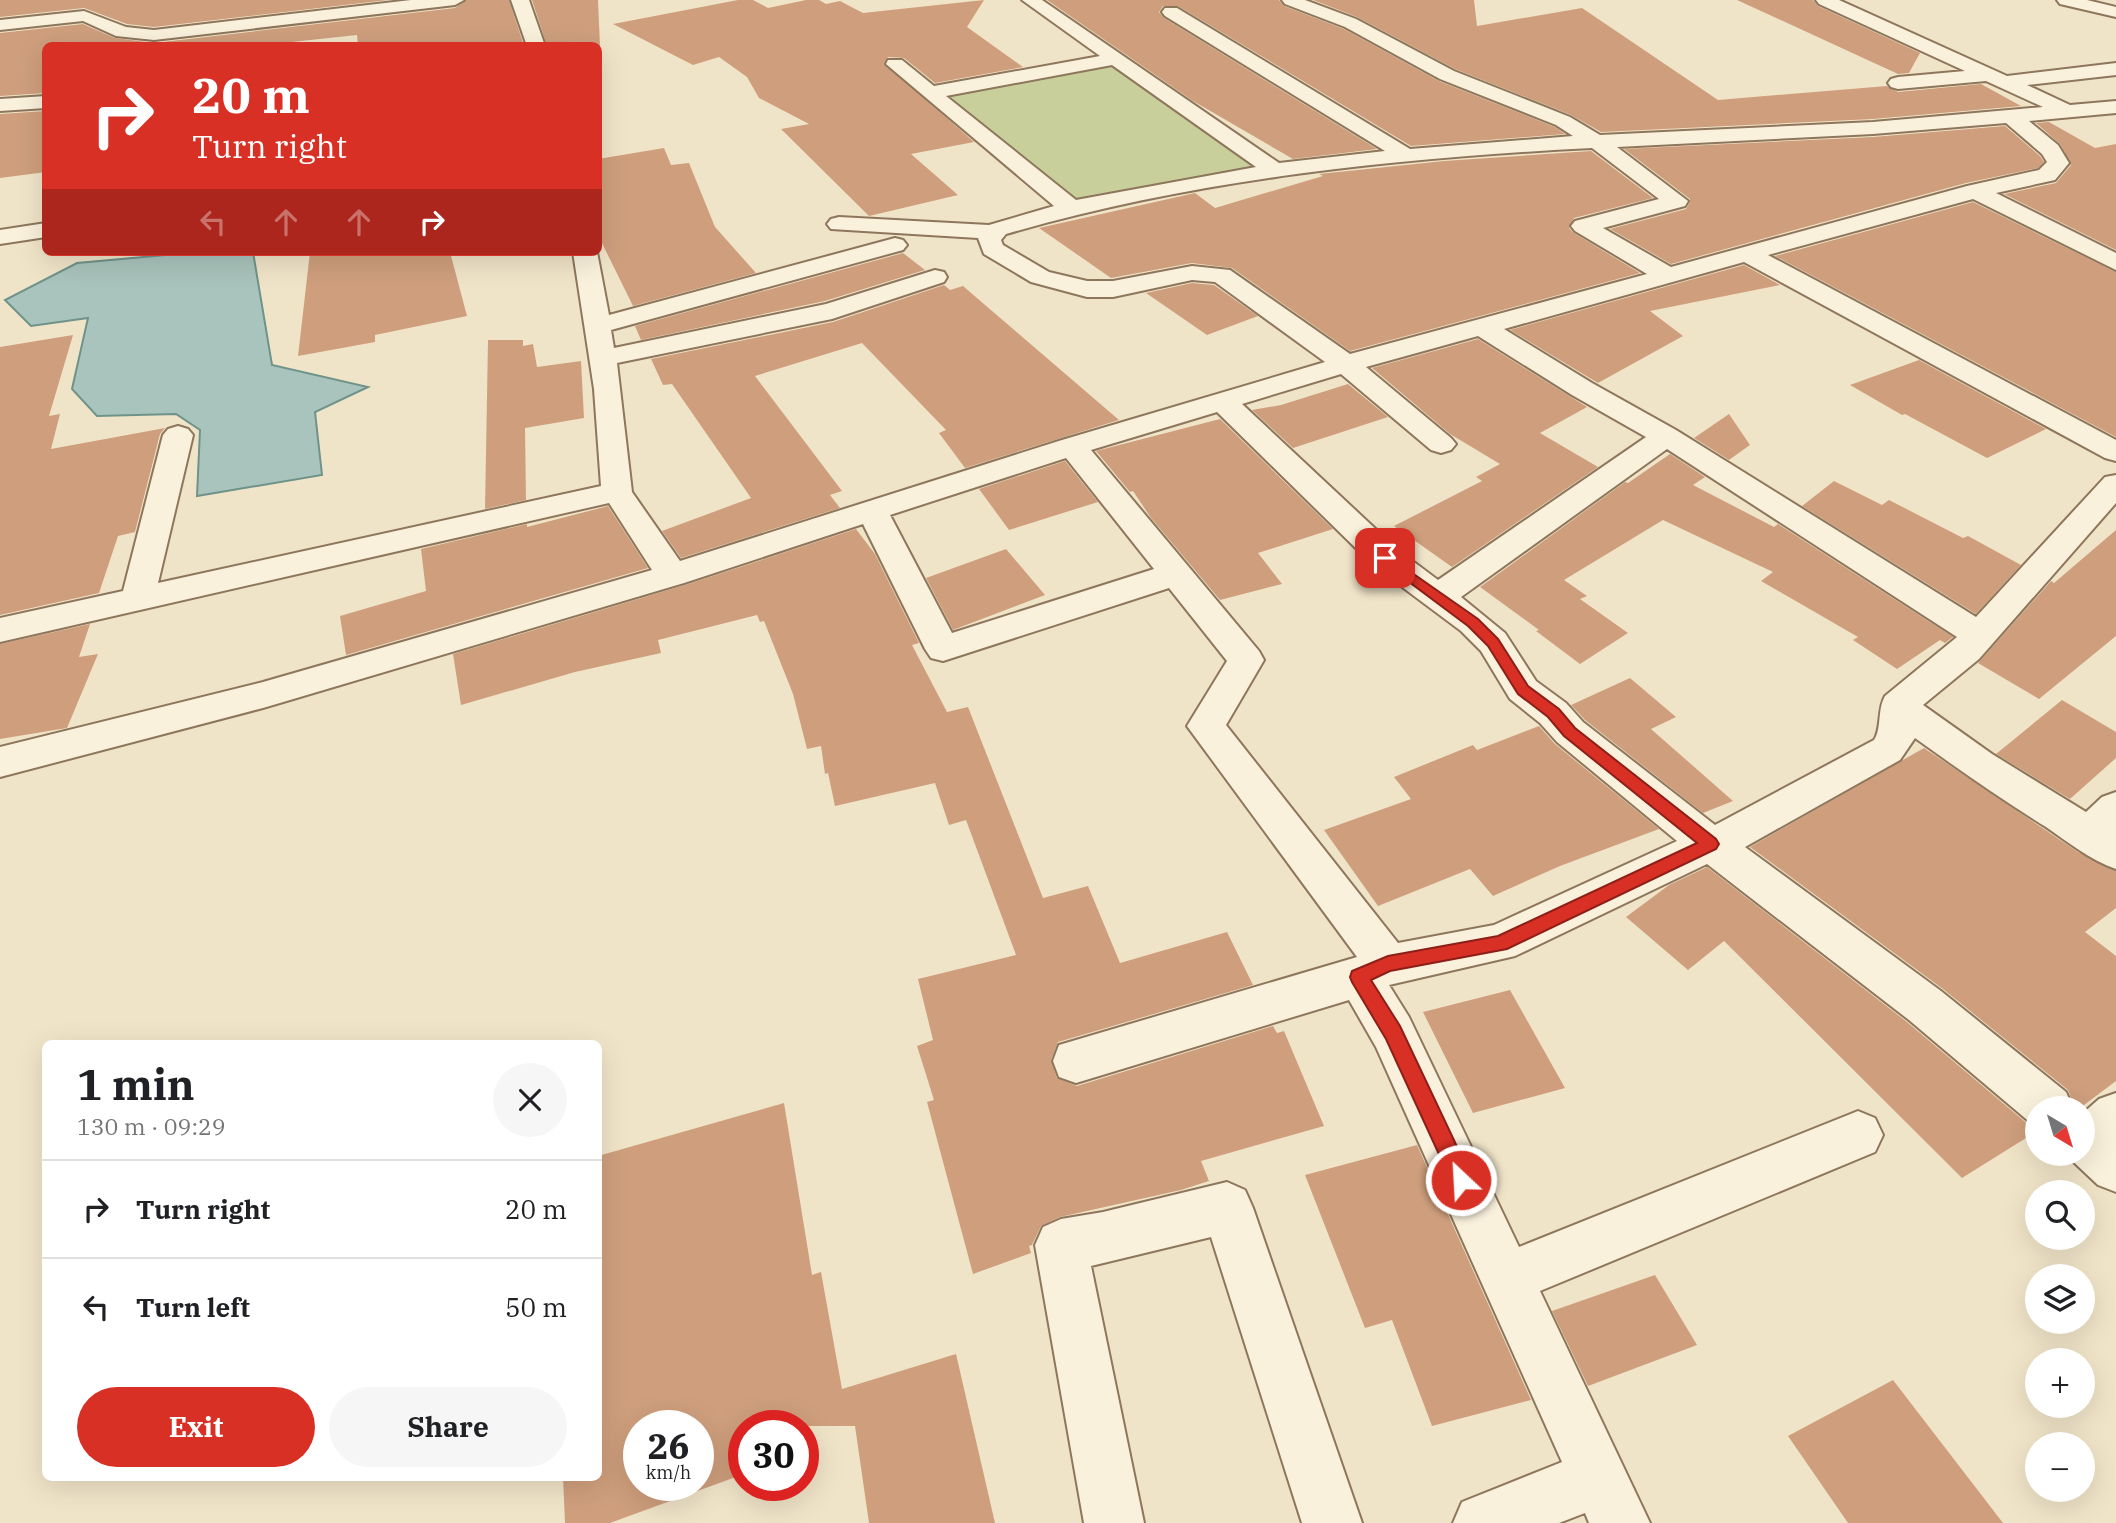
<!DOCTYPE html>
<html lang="en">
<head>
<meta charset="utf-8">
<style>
	body { margin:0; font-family:"IBM Plex Serif",serif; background:#f6f6f6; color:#202124; height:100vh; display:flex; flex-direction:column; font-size:26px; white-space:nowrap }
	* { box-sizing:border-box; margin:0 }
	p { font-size:23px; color:#757577 }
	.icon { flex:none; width:38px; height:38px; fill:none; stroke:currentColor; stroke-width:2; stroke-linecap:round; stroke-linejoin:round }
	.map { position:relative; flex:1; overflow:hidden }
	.drawer { position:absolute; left:42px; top:1040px; width:560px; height:441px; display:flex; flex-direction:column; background:#fff; border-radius:10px; box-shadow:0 7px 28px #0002 }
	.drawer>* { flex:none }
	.guide { position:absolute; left:42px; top:42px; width:560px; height:214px; border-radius:10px; box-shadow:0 7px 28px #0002; background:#d93025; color:#fff; overflow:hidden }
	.needle { width:46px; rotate:142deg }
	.fabs { position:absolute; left:2025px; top:1096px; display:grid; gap:14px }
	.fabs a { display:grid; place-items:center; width:70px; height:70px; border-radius:50%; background:#fff; box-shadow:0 7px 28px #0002; font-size:35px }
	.speed { position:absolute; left:623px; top:1410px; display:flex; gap:14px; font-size:35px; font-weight:700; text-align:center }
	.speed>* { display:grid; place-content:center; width:91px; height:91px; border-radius:50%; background:#fff; box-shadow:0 7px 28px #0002; line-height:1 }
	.speed small { font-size:18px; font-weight:400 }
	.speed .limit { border:10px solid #d22; background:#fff; color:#111 }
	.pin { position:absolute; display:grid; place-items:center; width:60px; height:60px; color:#fff; margin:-30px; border-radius:14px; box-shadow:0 4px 10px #0006 }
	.me { position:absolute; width:77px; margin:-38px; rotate:335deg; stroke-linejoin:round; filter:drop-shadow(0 0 5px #0008) }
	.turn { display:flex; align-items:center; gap:24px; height:147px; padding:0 35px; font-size:32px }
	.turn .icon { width:91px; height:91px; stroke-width:2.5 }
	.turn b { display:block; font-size:49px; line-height:60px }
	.lanes { display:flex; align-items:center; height:66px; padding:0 35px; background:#0003; justify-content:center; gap:35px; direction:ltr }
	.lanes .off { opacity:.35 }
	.round { display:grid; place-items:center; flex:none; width:74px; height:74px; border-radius:37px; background:#f6f6f6 }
	.head { display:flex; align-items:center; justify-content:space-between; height:119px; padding:0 35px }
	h1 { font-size:42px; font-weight:700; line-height:52px }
	.cta { display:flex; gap:14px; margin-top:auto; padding:14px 35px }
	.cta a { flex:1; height:80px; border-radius:42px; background:#d93025; color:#fff; font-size:28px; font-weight:700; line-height:80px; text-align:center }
	.cta a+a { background:#f6f6f6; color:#202124 }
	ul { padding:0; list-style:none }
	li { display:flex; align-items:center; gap:21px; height:98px; padding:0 35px; border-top:2px solid #e0e0e0 }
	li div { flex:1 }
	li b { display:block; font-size:26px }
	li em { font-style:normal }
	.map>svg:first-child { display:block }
</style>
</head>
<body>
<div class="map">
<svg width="2116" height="1523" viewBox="0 0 2116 1523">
	<rect width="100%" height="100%" fill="#f0e4c8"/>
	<!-- green -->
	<path fill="#c9cf9b" d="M 1116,59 L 1265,168 L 1072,205 L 930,93 Z"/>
	<!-- water -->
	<path fill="#a9c4bc" stroke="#6f938a" stroke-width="2" d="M 199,252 L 253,252 L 272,365 L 368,387 L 315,412 L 322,475 L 197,496 L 200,430 L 176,414 L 97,416 L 72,389 L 88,318 L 31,326 L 5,300 L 77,263 Z"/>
	<!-- building -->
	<path fill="#cf9f7d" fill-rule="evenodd" d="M 0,0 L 388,0 L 154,27 L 127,24 L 84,8 L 0,17 Z
		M 466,0 L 509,0 L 524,46 L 358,46 L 357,35 L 254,46 L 46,46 L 46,93 L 0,96 L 0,33 L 83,24 L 115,38 L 154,43 L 455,8 Z
		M 532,0 L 598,0 L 600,46 L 547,46 Z
		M 738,0 L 753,0 L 768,8 L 806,0 L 819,0 L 826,4 L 840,1 L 863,13 L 984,0 L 967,27 L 1023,67 L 935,83 L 904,58 L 888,57 L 884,63 L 974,142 L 911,154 L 958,195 L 869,216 L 781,129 L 809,124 L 759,98 L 747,77 L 719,57 L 693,65 L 613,24 Z
		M 1047,0 L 1279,0 L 1284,6 L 1344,29 L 1439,81 L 1555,127 L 1565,134 L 1411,146 L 1178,6 L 1163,6 L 1159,12 L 1164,18 L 1377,149 L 1293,159 L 1193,101 Z
		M 1313,0 L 1474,0 L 1477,26 L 1582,8 L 1718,100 L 1887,86 L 1898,92 L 1981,84 L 2021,106 L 1873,119 L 1601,132 L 1571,115 L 1455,69 L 1357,17 Z
		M 1737,0 L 1813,0 L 1818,6 L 1920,53 L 1909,73 L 1898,74 Z
		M 46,111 L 46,172 L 0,178 L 0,114 Z
		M 2049,122 L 2095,148 L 2116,144 L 2116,250 L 2004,194 L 2056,183 L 2071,165 L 2060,144 L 2036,123 Z
		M 2005,126 L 2040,156 L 2044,162 L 2038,168 L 1966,183 L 1671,264 L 1610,229 L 1686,209 L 1690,202 L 1690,199 L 1624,149 L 1873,137 Z
		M 664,148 L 671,165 L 689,163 L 715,227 L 756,273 L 633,306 L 598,235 L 598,159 Z
		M 1591,151 L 1653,198 L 1574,218 L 1569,228 L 1574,233 L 1640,273 L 1350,351 L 1232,268 L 1192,263 L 1111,278 L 1039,228 L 1195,193 L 1215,208 L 1323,176 L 1319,174 L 1444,161 Z
		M 1973,202 L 2116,272 L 2116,437 L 1775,256 Z
		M 310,252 L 450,252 L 467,316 L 375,335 L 375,342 L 298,356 Z
		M 903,253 L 925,270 L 825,301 L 641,340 L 635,326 Z
		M 1744,265 L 1780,285 L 1650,311 L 1683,336 L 1598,383 L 1510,330 Z
		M 1192,283 L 1214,285 L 1258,316 L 1207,335 L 1146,293 Z
		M 944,285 L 950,290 L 963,286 L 1119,420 L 965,468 L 939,433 L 946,430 L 862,343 L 755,376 L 842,491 L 830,495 L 840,508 L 681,558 L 662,531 L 751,498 L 672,384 L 663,385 L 651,359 L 833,322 Z
		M 73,335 L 49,416 L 60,414 L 51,449 L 165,428 L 160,434 L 135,532 L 118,536 L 99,593 L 0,615 L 0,347 Z
		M 1478,339 L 1587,407 L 1540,433 L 1598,467 L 1452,567 L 1394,526 L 1482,481 L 1476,477 L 1500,464 L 1450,434 L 1372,368 Z
		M 488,340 L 523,340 L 523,346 L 533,344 L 537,367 L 581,361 L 584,418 L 525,428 L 526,500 L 485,509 Z
		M 1919,360 L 2046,429 L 1987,458 L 1905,414 L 1902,415 L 1850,385 Z
		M 1348,384 L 1388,417 L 1293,448 L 1252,410 L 1281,405 Z
		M 1729,414 L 1750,445 L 1729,460 L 1694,438 Z
		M 1220,419 L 1333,529 L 1258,553 L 1282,584 L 1220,600 L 1151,518 L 1133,491 L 1130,492 L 1096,451 Z
		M 1670,454 L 1705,477 L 1693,485 L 1774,527 L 1778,524 L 1953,637 L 1945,643 L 1940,640 L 1897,669 L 1853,640 L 1858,637 L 1761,581 L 1773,572 L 1663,520 L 1564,580 L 1587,596 L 1580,599 L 1628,633 L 1580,664 L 1536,631 L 1539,630 L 1480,587 L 1625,482 L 1628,483 Z
		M 1065,461 L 1098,502 L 1009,530 L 979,489 Z
		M 1834,481 L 1882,505 L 1889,500 L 1963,538 L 1968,536 L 2021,565 L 1976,614 L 1802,506 Z
		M 608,506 L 648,568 L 346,655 L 340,616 L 426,591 L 421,549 L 527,524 L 527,527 Z
		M 856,529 L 875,554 L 919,643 L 912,645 L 947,712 L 968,707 L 1043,898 L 1088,886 L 1120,963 L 1227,932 L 1253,985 L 1058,1042 L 1051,1060 L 1057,1078 L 1077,1086 L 1273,1026 L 1277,1033 L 1284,1031 L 1324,1126 L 1201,1161 L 1209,1181 L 1181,1190 L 1060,1217 L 1041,1226 L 1032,1245 L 1029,1246 L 1031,1253 L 973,1274 L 927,1102 L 934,1100 L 917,1046 L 933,1040 L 918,979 L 1016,955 L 966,820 L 949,825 L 935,783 L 835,806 L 828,773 L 825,774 L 821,746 L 807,749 L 793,694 L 764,621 L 760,622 L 757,615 L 658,640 L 661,653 L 575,672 L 461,705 L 453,654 L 685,585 Z
		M 2116,530 L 2116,636 L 2039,699 L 1978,663 L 2051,581 L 2054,583 Z
		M 1006,549 L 1045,595 L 953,630 L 926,578 Z
		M 90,624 L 79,657 L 98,654 L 67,728 L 0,739 L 0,644 Z
		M 1630,678 L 1676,717 L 1651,729 L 1733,801 L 1703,813 L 1585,720 L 1571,705 Z
		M 2062,700 L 2116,732 L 2116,758 L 2070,799 L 1996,754 Z
		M 1539,726 L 1555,744 L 1659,829 L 1560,866 L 1493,896 L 1470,869 L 1378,906 L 1324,830 L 1411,799 L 1394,777 L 1473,745 L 1477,750 Z
		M 1924,748 L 2078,852 L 2116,871 L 2116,908 L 2085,932 L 2116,956 L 2116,1081 L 2080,1108 L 2075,1108 L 2068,1090 L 1943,989 L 1750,847 Z
		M 1707,867 L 1907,1022 L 2030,1126 L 2037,1128 L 2037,1131 L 1962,1178 L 1724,941 L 1688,970 L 1626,917 L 1669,885 Z
		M 1510,990 L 1565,1088 L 1473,1113 L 1423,1012 Z
		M 784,1103 L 812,1275 L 821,1272 L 842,1389 L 956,1354 L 995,1523 L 869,1523 L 855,1426 L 744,1426 L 744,1474 L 610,1523 L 565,1523 L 563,1477 L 598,1477 L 598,1156 ZM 639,1426 L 698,1426 L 698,1486 L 639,1486 Z
		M 1417,1145 L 1531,1400 L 1432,1426 L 1392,1320 L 1365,1328 L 1305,1175 Z
		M 1655,1275 L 1697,1345 L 1588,1386 L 1552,1311 Z
		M 1893,1380 L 2003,1523 L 1848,1523 L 1788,1436 Z"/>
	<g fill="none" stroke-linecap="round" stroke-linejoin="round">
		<defs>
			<path id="street" d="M 411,0 L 464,0 L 455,5 L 154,40 L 116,36 L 83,21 L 0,30 L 0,20 L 84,11 L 126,27 L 154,30 Z
				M 511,0 L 529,0 L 545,46 L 527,46 Z
				M 1022,0 L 1042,0 L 1279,163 L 1385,151 L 1165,16 L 1162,12 L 1165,8 L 1177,8 L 1410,149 L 1573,136 L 1556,125 L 1440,79 L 1345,27 L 1285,4 L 1282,0 L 1305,0 L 1356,19 L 1454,71 L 1570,117 L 1600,135 L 1873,122 L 2043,107 L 1986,81 L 1898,89 L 1891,87 L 1888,83 L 1891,79 L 1898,77 L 1965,71 L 1819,4 L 1816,0 L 1839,0 L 2007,76 L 2116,63 L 2116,75 L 2027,85 L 2070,105 L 2116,101 L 2116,113 L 2029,121 L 2058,145 L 2069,163 L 2055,180 L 1996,193 L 2116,253 L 2116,270 L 1973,199 L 1768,255 L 2116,440 L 2116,461 L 2105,458 L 1744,262 L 1504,329 L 1592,383 L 1676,430 L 1976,617 L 2105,477 L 2116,475 L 2116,503 L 1979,659 L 1923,705 L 1992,754 L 2086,812 L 2102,797 L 2116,792 L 2116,869 C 2090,860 2068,842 2046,827 C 2001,799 1958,769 1915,738 L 1900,760 L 1745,847 L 1941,991 L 2066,1092 L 2073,1108 L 2037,1108 L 2037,1126 L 2032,1124 L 1909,1020 L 1707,864 L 1515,956 L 1389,985 L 1409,1017 L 1519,1247 L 1858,1111 L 1875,1118 L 1883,1135 L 1875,1152 L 1540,1291 L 1650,1523 L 1589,1523 L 1585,1513 L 1559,1523 L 1453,1523 L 1462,1502 L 1562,1462 L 1376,1047 L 1349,1000 L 1076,1083 L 1059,1077 L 1053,1061 L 1059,1045 L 1357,957 L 1187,726 L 1227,661 L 1169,588 L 943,661 L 931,658 L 925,649 L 863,524 L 684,583 L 263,708 L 0,777 L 0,747 L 263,682 L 652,570 L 609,503 L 0,642 L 0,618 L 123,591 L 163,435 L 168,429 L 178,426 L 188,429 L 193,435 L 158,583 L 601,486 L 594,389 L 573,252 L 597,252 L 609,315 L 895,238 L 903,240 L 907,245 L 903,250 L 611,330 L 614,348 L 826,304 L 935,270 L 944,272 L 947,277 L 944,282 L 832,319 L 617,363 L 632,492 L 680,561 L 1062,440 L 1325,362 L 1215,282 L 1192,280 L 1113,297 L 1087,297 L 1031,282 L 984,254 L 978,238 L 831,229 L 827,224 L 831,219 L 839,217 L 989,225 L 1054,206 L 886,64 L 888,60 L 902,60 L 934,86 L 1100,56 ZM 1112,65 L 1256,167 L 1076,200 L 946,96 ZM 2006,123 L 2042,154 L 2047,162 L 2039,170 L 1967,186 L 1671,267 L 1603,228 L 1685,206 L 1688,201 L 1617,147 L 1873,134 ZM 1592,148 L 1659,199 L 1575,221 L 1571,226 L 1575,231 L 1647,274 L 1350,354 L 1230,270 L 1192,266 L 1113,281 L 1087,281 L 1049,272 L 1003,245 L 1001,240 L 1006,234 C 1196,179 1395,158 1592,148 ZM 1478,336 L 1572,395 L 1646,437 L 1438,580 L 1398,550 L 1242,404 L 1341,374 L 1431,450 L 1441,453 L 1451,450 L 1456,444 L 1451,438 L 1366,367 ZM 1217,412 L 1374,566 L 1461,631 L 1481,651 L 1510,699 L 1540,723 L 1557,742 L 1677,841 L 1494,925 L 1398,943 L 1226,725 L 1264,660 L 1259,651 L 1091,450 ZM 1667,449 L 1957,637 L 1885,696 C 1877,710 1882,728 1874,740 L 1715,825 L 1583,722 L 1566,703 L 1536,681 L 1505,633 L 1461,597 ZM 1066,458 L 1154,569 L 952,633 L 890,515 Z
				M 2057,0 L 2087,0 L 2116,7 L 2116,17 L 2060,4 Z
				M 46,96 L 46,108 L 0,111 L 0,99 Z
				M 46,223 L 46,237 L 0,244 L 0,230 Z
				M 2116,1093 L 2116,1192 L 2098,1185 L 2064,1153 L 2082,1153 L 2082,1114 L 2099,1099 Z
				M 1227,1182 L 1245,1190 L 1253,1208 L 1362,1523 L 1302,1523 L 1211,1237 L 1091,1266 L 1144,1523 L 1084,1523 L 1035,1245 L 1043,1227 L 1061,1219 L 1103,1212 Z"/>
		</defs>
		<!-- street casing -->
		<use href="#street" stroke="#8d765c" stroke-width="4"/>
		<!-- street -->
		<use href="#street" fill="#faf1dc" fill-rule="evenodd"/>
	</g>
	<!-- route -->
	<path fill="#d93025" stroke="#8d1f18" stroke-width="2" d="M 1385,554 L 1478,619 L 1498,639 L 1528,686 L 1559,709 L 1575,728 L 1716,839 L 1719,844 L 1716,849 L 1507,949 L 1390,971 L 1371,980 L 1400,1026 L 1469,1172 L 1472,1180 L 1469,1187 L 1461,1190 L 1454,1187 L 1386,1039 L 1352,982 L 1350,977 L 1352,971 L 1388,956 L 1498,936 L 1697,843 L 1564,736 L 1548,717 L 1518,694 L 1488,646 L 1468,626 L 1381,561 L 1379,558 Z"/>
</svg>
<div class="fabs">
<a><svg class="needle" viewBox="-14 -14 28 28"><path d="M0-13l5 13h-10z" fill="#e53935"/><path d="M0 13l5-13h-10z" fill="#757577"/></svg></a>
<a><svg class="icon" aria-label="search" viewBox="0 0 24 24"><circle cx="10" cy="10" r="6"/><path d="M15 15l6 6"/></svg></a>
<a><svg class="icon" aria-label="layers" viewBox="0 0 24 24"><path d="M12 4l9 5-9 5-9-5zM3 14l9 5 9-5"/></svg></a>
<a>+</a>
<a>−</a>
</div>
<div class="speed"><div>26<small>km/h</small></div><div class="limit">30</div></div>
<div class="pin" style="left:1385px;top:558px;background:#d93025"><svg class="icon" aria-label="arrive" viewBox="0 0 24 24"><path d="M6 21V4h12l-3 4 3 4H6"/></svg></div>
<svg class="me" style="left:1461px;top:1180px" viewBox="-20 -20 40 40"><circle r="17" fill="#d93025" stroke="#fff" stroke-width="3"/><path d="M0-11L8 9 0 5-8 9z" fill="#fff"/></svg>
<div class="guide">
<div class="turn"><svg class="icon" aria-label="right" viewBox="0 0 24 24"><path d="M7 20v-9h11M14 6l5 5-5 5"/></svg><div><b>20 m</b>Turn right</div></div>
<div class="lanes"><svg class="icon off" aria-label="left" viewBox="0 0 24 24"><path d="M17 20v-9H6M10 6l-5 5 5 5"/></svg><svg class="icon off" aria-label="ahead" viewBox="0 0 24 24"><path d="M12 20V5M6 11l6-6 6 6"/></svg><svg class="icon off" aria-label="ahead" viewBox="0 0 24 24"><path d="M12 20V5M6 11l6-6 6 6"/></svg><svg class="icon" aria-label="right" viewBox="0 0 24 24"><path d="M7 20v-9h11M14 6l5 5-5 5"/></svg></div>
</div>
<section class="drawer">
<div class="head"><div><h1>1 min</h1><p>130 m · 09:29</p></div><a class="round"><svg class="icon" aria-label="close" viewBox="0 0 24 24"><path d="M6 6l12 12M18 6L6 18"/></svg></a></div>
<ul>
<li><svg class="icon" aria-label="right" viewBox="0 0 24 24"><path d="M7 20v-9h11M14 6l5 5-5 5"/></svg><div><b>Turn right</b></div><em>20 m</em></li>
<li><svg class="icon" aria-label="left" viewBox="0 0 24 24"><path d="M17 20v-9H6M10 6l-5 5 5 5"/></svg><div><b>Turn left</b></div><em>50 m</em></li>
</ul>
<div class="cta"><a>Exit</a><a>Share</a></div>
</section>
</div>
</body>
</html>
